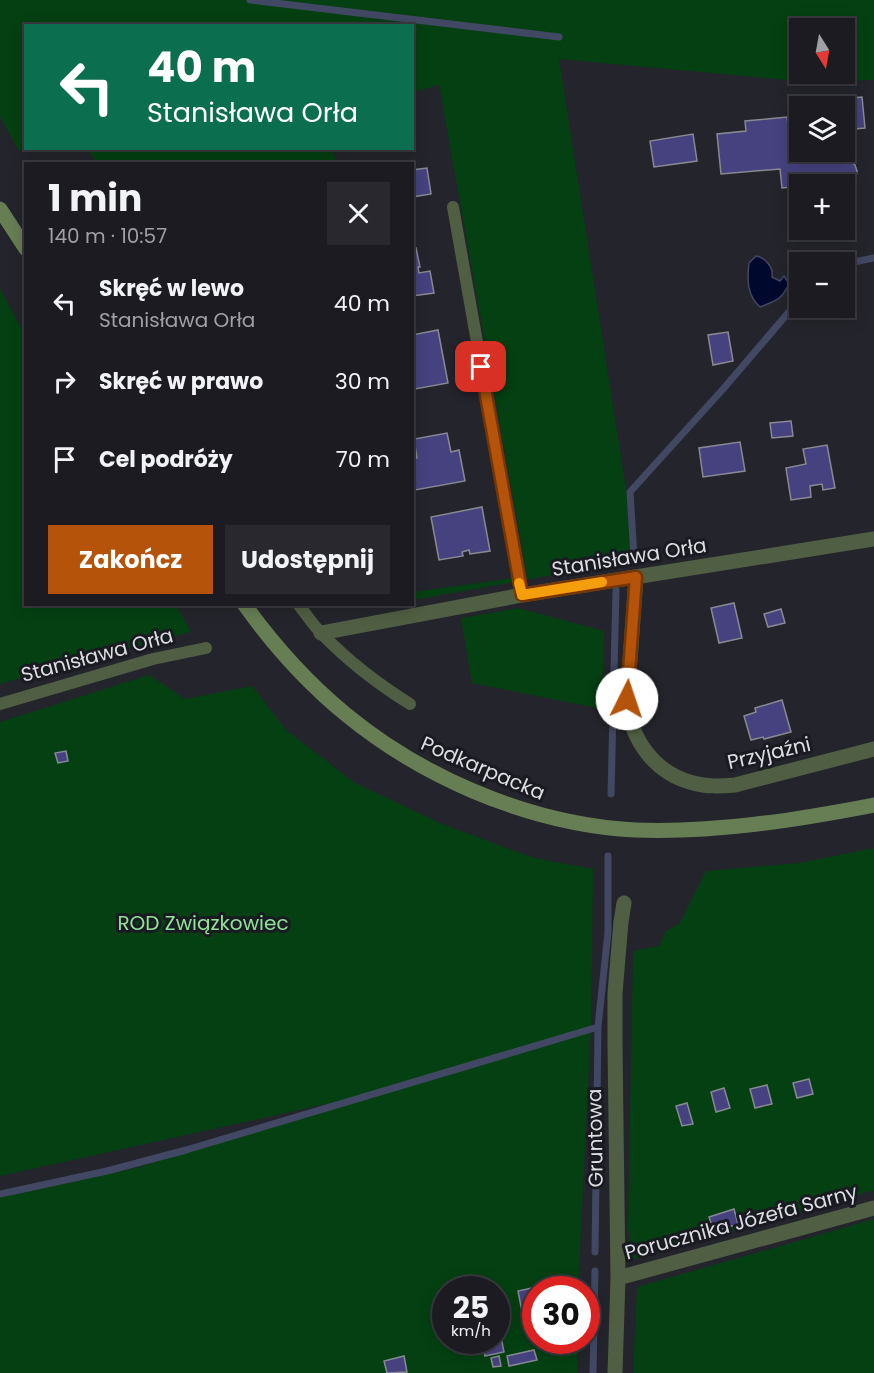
<!DOCTYPE html>
<html lang="pl">
<head>
<meta charset="utf-8">
<style>
	body { margin:0; font-family:Poppins,sans-serif; background:#28282e; color:#f1f3f6; height:100vh; display:flex; flex-direction:column; font-size:22px; white-space:nowrap }
	* { box-sizing:border-box; margin:0 }
	p { font-size:20px; color:#a0a1a5 }
	.icon { flex:none; width:33px; height:33px; fill:none; stroke:currentColor; stroke-width:2; stroke-linecap:round; stroke-linejoin:round }
	.map { position:relative; flex:1; overflow:hidden }
	.panel { position:absolute; left:24px; top:162px; width:390px; height:444px; display:flex; flex-direction:column; background:#1b1b21; border-radius:0px; box-shadow:0 3px 15px #0003,0 0 0 2px #39393f }
	.panel>* { flex:none }
	.hud { position:absolute; left:24px; top:24px; width:390px; height:126px; border-radius:0px; box-shadow:0 3px 15px #0003,0 0 0 2px #39393f; background:#0b6e4f; color:#fff; overflow:hidden }
	.needle { width:39px; rotate:169deg }
	.tools { position:absolute; left:789px; top:18px; display:grid; gap:12px }
	.tools a { display:grid; place-items:center; width:66px; height:66px; border-radius:0px; background:#1b1b21; box-shadow:0 3px 15px #0003,0 0 0 2px #39393f; font-size:30px }
	.speed { position:absolute; left:432px; top:1276px; display:flex; gap:12px; font-size:30px; font-weight:700; text-align:center }
	.speed>* { display:grid; place-content:center; width:78px; height:78px; border-radius:50%; background:#1b1b21; box-shadow:0 3px 15px #0003,0 0 0 2px #39393f; line-height:1 }
	.speed small { font-size:15px; font-weight:400 }
	.speed .limit { border:9px solid #d22; background:#fff; color:#111 }
	.pin { position:absolute; display:grid; place-items:center; width:51px; height:51px; color:#fff; margin:-26px; border-radius:12px; box-shadow:0 3px 9px #0006 }
	.me { position:absolute; width:66px; margin:-33px; rotate:4deg; stroke-linejoin:round; filter:drop-shadow(0 0 4px #0008) }
	.turn { display:flex; align-items:center; gap:21px; height:126px; padding:0 24px; font-size:27px }
	.turn .icon { width:78px; height:78px; stroke-width:2.5 }
	.turn b { display:block; font-size:42px; line-height:51px }
	.round { display:grid; place-items:center; flex:none; width:63px; height:63px; border-radius:0px; background:#28282e }
	.head { display:flex; align-items:center; justify-content:space-between; height:102px; padding:0 24px }
	h1 { font-size:36px; font-weight:700; line-height:45px }
	.cta { display:flex; gap:12px; margin-top:auto; padding:12px 24px }
	.cta a { flex:1; height:69px; border-radius:0px; background:#b45309; color:#fff; font-size:24px; font-weight:700; line-height:69px; text-align:center }
	.cta a+a { background:#28282e; color:#f1f3f6 }
	ul { padding:0; list-style:none }
	li { display:flex; align-items:center; gap:18px; height:78px; padding:0 24px }
	li div { flex:1 }
	li b { display:block; font-size:22px }
	li em { font-style:normal }
	.map>svg:first-child { display:block }
</style>
</head>
<body>
<div class="map">
<svg width="874" height="1373" viewBox="0 0 874 1373">
	<rect width="100%" height="100%" fill="#24242c"/>
	<!-- green -->
	<path fill="#044012" fill-rule="evenodd" d="M 0,0 L 874,0 L 874,80 L 809,82 L 559,59 L 637,560 L 413,600 L 413,592 L 527,576 L 439,85 L 413,92 L 412,26 L 26,26 L 25,146 L 19,151 L 0,117 ZM 800,28 L 844,28 L 844,74 L 800,74 Z
		M 86,149 L 333,149 L 336,163 L 98,163 Z
		M 0,289 L 25,335 L 26,604 L 176,605 L 191,632 L 66,665 L 0,684 Z
		M 518,608 L 604,631 L 602,709 L 472,683 L 461,618 Z
		M 149,675 L 185,699 L 252,686 L 286,730 L 355,783 L 442,824 L 534,858 L 593,869 L 591,1026 L 578,1290 L 536,1290 L 536,1341 L 577,1341 L 577,1373 L 0,1373 L 0,1197 L 140,1167 L 335,1102 L 0,1176 L 0,722 ZM 446,1290 L 496,1290 L 496,1341 L 446,1341 Z
		M 874,848 L 874,1190 L 631,1260 L 628,1226 L 633,951 L 659,946 L 666,931 L 680,923 L 706,871 L 799,863 Z
		M 874,1219 L 874,1373 L 633,1373 L 637,1287 Z"/>
	<!-- water -->
	<path fill="#00082d" stroke="#424863" stroke-width="1.5" d="M 756,256 C 765,257 774,268 772,277 L 780,281 L 784,276 L 789,284 C 781,300 776,301 760,307 C 747,296 747,279 749,263 Z"/>
	<g fill="none" stroke-linecap="round" stroke-linejoin="round">
		<!-- stream -->
		<path stroke="#424863" stroke-width="7" d="M 250,0 L 559,37
			M 844,264 L 874,258
			M 634,557 L 630,492 L 724,388 L 800,299
			M 611,794 L 616,590
			M 0,1194 L 107,1171 L 186,1150 L 598,1027
			M 595,1252 L 598,1027 L 608,932 L 608,856
			M 593,1373 L 595,1271"/>
	</g>
	<!-- building -->
	<path fill="#46427f" stroke="#888993" stroke-width="1.5" d="M 862,97 L 865,128 L 844,130 L 844,106 L 842,106 L 842,99 Z
		M 787,117 L 788,127 L 800,126 L 800,152 L 839,152 L 839,157 L 845,157 L 855,165 L 857,171 L 856,177 L 853,183 L 844,188 L 844,184 L 830,184 L 827,180 L 825,174 L 818,175 L 819,184 L 800,184 L 800,186 L 782,188 L 780,169 L 721,174 L 717,134 L 746,131 L 745,121 Z
		M 693,134 L 697,161 L 654,167 L 650,141 Z
		M 427,168 L 431,194 L 412,197 L 412,170 Z
		M 416,248 L 420,267 L 418,267 L 419,273 L 430,271 L 434,293 L 412,296 L 412,249 Z
		M 438,330 L 448,383 L 415,389 L 412,377 L 412,335 Z
		M 728,332 L 733,361 L 713,365 L 708,335 Z
		M 791,421 L 793,436 L 772,438 L 770,423 Z
		M 447,433 L 451,452 L 459,450 L 465,481 L 415,490 L 412,474 L 412,459 L 417,458 L 414,439 Z
		M 740,442 L 745,471 L 703,477 L 699,448 Z
		M 827,445 L 835,488 L 823,490 L 822,484 L 810,486 L 811,497 L 791,500 L 786,468 L 806,464 L 803,449 Z
		M 482,507 L 490,551 L 470,554 L 469,550 L 462,552 L 463,556 L 439,560 L 431,517 Z
		M 734,603 L 742,638 L 719,643 L 711,608 Z
		M 781,609 L 785,623 L 768,627 L 764,614 Z
		M 782,700 L 791,732 L 764,739 L 763,737 L 751,740 L 744,716 L 756,712 L 755,708 Z
		M 66,751 L 68,761 L 58,763 L 55,753 Z
		M 809,1079 L 813,1094 L 797,1098 L 793,1083 Z
		M 767,1085 L 772,1104 L 755,1108 L 750,1089 Z
		M 724,1088 L 730,1108 L 716,1112 L 711,1092 Z
		M 687,1103 L 693,1124 L 682,1126 L 676,1106 Z
		M 734,1209 L 738,1224 L 714,1232 L 709,1217 Z
		M 541,1286 L 542,1290 L 536,1290 L 536,1314 L 523,1317 L 518,1291 Z
		M 536,1314 L 536,1336 L 530,1337 L 525,1316 Z
		M 501,1337 L 504,1352 L 485,1356 L 482,1341 L 496,1341 L 496,1338 Z
		M 534,1350 L 537,1360 L 509,1366 L 507,1356 Z
		M 404,1356 L 407,1372 L 387,1373 L 384,1361 Z
		M 499,1356 L 501,1366 L 493,1367 L 491,1358 Z"/>
	<g fill="none" stroke-linecap="round" stroke-linejoin="round">
		<!-- service -->
		<path stroke="#505e43" stroke-width="12" d="M 453,207 L 522,595
			M 298,604 C 306,614 313,625 322,634 C 348,661 378,684 410,704
			M 0,704 L 153,659 L 206,648"/>
		<!-- minor -->
		<path stroke="#505e43" stroke-width="15" d="M 636,577 C 634,605 632,633 630,661 C 629,673 627,686 627,698 C 629,738 654,773 693,783 C 707,787 721,786 735,785 L 874,749
			M 321,633 L 522,595 L 874,539
			M 618,1278 L 874,1208
			M 615,1373 L 618,1278 L 615,1045 L 615,993 L 621,922 L 624,903"/>
		<!-- secondary -->
		<path stroke="#677d53" stroke-width="15" d="M 0,209 L 26,249
			M 244,604 C 305,689 377,750 473,791 C 525,813 578,827 635,830 C 715,833 796,820 874,805"/>
	</g>
	<g fill="none" stroke-linecap="round" stroke-linejoin="round">
		<defs>
			<path id="route" d="M 481,367 L 522,595 L 636,577 L 627,699"/>
		</defs>
		<!-- route casing -->
		<use href="#route" stroke="#753606" stroke-width="15"/>
		<!-- route -->
		<use href="#route" stroke="#b45309" stroke-width="10"/>
		<!-- slow -->
		<path stroke="#f59e0b" stroke-width="10" d="M 519,583 L 522,595 L 602,582"/>
	</g>
	<g text-anchor="middle" stroke-width="6" stroke-linejoin="round" paint-order="stroke">
		<!-- street labels -->
		<g font-size="20" fill="#dddde2" stroke="#1a1b22">
			<text transform="translate(629 557) rotate(-9)" y="7">Stanisława Orła</text>
			<text transform="translate(97 655) rotate(-15)" y="7">Stanisława Orła</text>
			<text transform="translate(769 753) rotate(-13)" y="7">Przyjaźni</text>
			<text transform="translate(483 768) rotate(23)" y="7">Podkarpacka</text>
			<text transform="translate(595 1138) rotate(-91)" y="7">Gruntowa</text>
			<text transform="translate(741 1222) rotate(-15)" y="7">Porucznika Józefa Sarny</text>
		</g>
		<!-- park labels -->
		<g font-size="20" fill="#91e298" stroke="#1a1b22">
			<text x="203" y="930">ROD Związkowiec</text>
		</g>
	</g>
</svg>
<div class="tools">
<a><svg class="needle" viewBox="-14 -14 28 28"><path d="M0-13l5 13h-10z" fill="#e53935"/><path d="M0 13l5-13h-10z" fill="#a0a1a5"/></svg></a>
<a><svg class="icon" aria-label="layers" viewBox="0 0 24 24"><path d="M12 4l9 5-9 5-9-5zM3 14l9 5 9-5"/></svg></a>
<a>+</a>
<a>−</a>
</div>
<div class="speed"><div>25<small>km/h</small></div><div class="limit">30</div></div>
<div class="pin" style="left:481px;top:367px;background:#d93025"><svg class="icon" aria-label="arrive" viewBox="0 0 24 24"><path d="M6 21V4h12l-3 4 3 4H6"/></svg></div>
<svg class="me" style="left:627px;top:699px" viewBox="-20 -20 40 40"><circle r="19" fill="#fff"/><path d="M0-13L10 11 0 6-10 11z" fill="#b45309"/></svg>
<div class="hud">
<div class="turn"><svg class="icon" aria-label="left" viewBox="0 0 24 24"><path d="M17 20v-9H6M10 6l-5 5 5 5"/></svg><div><b>40 m</b>Stanisława Orła</div></div>
</div>
<section class="panel">
<div class="head"><div><h1>1 min</h1><p>140 m · 10:57</p></div><a class="round"><svg class="icon" aria-label="close" viewBox="0 0 24 24"><path d="M6 6l12 12M18 6L6 18"/></svg></a></div>
<ul>
<li><svg class="icon" aria-label="left" viewBox="0 0 24 24"><path d="M17 20v-9H6M10 6l-5 5 5 5"/></svg><div><b>Skręć w lewo</b><p>Stanisława Orła</p></div><em>40 m</em></li>
<li><svg class="icon" aria-label="right" viewBox="0 0 24 24"><path d="M7 20v-9h11M14 6l5 5-5 5"/></svg><div><b>Skręć w prawo</b></div><em>30 m</em></li>
<li><svg class="icon" aria-label="arrive" viewBox="0 0 24 24"><path d="M6 21V4h12l-3 4 3 4H6"/></svg><div><b>Cel podróży</b></div><em>70 m</em></li>
</ul>
<div class="cta"><a>Zakończ</a><a>Udostępnij</a></div>
</section>
</div>
</body>
</html>
